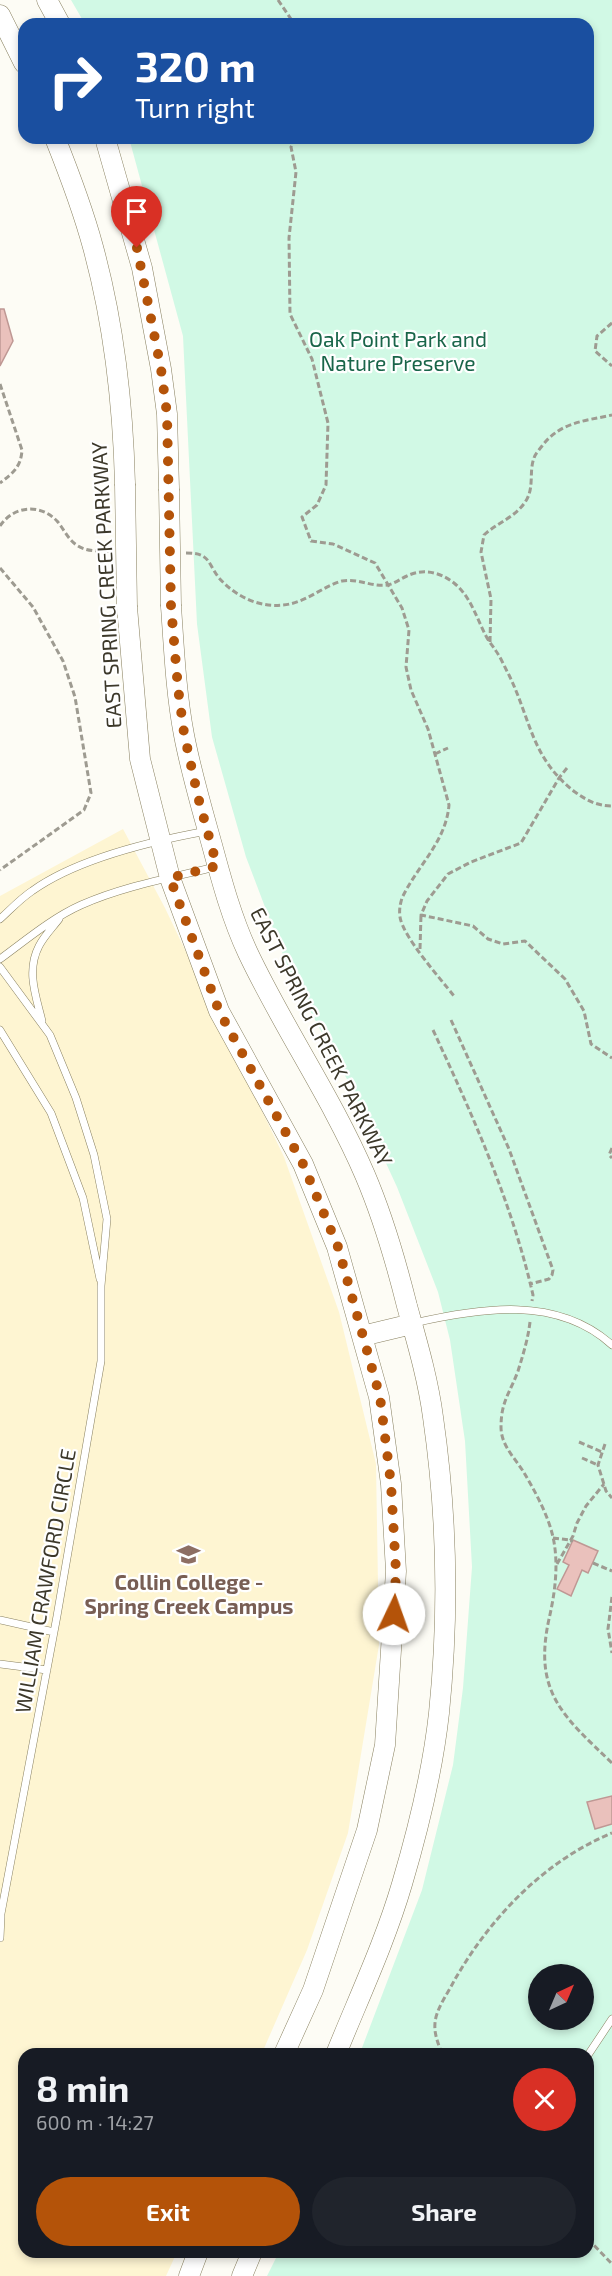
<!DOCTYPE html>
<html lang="en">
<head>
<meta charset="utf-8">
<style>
	body { margin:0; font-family:"Exo 2",sans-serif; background:#20242c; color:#f1f3f6; height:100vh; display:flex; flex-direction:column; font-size:22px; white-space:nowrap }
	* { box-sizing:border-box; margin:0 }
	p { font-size:20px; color:#9ea1a6 }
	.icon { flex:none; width:33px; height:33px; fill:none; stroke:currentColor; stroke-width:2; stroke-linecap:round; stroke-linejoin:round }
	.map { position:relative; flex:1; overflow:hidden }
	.side { position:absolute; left:18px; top:2048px; width:576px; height:210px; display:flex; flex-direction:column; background:#171b24; border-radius:18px; box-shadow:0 3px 9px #0003 }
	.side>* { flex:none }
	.hud { position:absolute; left:18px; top:18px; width:576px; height:126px; border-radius:18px; box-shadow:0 3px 9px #0003; background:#1a4fa0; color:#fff; overflow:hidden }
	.needle { width:39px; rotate:44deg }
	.buttons { position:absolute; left:528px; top:1964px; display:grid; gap:12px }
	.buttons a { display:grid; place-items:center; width:66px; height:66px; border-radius:50%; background:#171b24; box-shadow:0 3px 9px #0003; font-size:30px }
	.pin { position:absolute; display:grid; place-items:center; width:51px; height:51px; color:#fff; margin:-62px -26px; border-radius:50% 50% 50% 0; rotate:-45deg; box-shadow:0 0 6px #0007 }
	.pin .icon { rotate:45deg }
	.me { position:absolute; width:66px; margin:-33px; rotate:3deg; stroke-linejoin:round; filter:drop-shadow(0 0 4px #0008) }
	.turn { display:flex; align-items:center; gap:21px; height:126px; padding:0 18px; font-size:27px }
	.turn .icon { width:78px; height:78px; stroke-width:2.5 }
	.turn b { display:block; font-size:42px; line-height:51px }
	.round { display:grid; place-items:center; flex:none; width:63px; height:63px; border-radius:32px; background:#20242c }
	.headline { display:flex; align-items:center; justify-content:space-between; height:102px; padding:0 18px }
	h1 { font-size:36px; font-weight:700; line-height:45px }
	.action { display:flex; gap:12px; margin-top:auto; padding:12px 18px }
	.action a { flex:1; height:69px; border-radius:36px; background:#b45309; color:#fff; font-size:24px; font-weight:700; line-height:69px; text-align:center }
	.action a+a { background:#20242c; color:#f1f3f6 }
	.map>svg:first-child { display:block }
</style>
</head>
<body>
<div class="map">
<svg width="612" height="2276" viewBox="0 0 612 2276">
	<rect width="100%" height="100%" fill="#fdfcf5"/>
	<!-- built -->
	<path fill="#fef5d2" d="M 123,829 L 165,908 L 284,1157 L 339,1312 L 376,1464 L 379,1645 L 348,1833 L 307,1950 L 262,2053 L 24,2054 L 24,2252 L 177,2252 L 166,2276 L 0,2276 L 0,896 Z"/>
	<!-- green -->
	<path fill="#d1f9e5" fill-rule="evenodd" d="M 71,0 L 612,0 L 612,2276 L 267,2276 L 279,2252 L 588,2252 L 588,2054 L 360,2053 L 422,1890 L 453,1765 L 463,1688 L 472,1567 L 465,1441 L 450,1340 L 438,1292 L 397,1187 L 349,1083 L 290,973 L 246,857 L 212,737 L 197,624 L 183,336 L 129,138 L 588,138 L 588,24 L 85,24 ZM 538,1974 L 584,1974 L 584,2019 L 538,2019 Z"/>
	<!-- building -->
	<path fill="#eac1bc" stroke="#bf9894" stroke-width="1.5" d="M 0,309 L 4,309 L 13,341 L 0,366 Z
		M 573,1540 L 598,1551 L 588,1573 L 582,1570 L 571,1596 L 557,1589 L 569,1565 L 563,1562 Z
		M 612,1796 L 612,1824 L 595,1829 L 587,1802 Z"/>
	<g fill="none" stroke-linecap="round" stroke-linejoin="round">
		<defs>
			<path id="service" d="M 0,919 C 10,910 20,899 32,891 C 78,858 152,841 207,831
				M 0,959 C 26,940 52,918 81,905 C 124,886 170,878 215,867
				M 0,967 L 50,1035 L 76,1098 L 94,1155 L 107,1219 L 101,1286 L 101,1361 L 57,1616 L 0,1919
				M 42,1021 C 36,996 26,971 39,946 C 44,936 53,927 59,919
				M 0,1030 L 51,1113 L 83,1198 L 100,1279
				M 414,1323 C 480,1308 557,1295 612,1345
				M 0,1620 L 54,1632
				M 0,1664 L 47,1670
				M 0,1938 L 1,1916
				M 588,2055 L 612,2019"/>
			<path id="secondary" d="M 47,0 L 60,24
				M 0,15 L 24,63
				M 55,138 C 69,173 83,210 93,247 C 114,324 123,404 125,484
				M 105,138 L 142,268 L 161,369 L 167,414 L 169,489
				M 171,606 C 174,649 176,693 184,735 C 191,772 202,809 212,845 C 222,882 232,919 248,953 C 284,1029 332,1098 365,1175 C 383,1217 396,1262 407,1306 C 417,1342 428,1379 433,1417 C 447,1514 449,1615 439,1713 C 433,1768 418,1830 402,1884 C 385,1942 359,1997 336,2054
				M 127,607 L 140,759 L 170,878 L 219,1011 L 303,1164 L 337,1247 L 379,1397 L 391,1484 L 396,1571 L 385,1745 L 367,1830 L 313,1990 L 284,2054
				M 362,1336 L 412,1324
				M 189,2276 L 198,2252
				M 242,2276 L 252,2252"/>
		</defs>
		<!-- service casing -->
		<use href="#service" stroke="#898160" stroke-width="8"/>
		<!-- secondary casing -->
		<use href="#secondary" stroke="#898160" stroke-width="21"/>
		<!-- path -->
		<path stroke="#9e9b91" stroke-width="3" stroke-dasharray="6 3" stroke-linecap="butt" d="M 278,0 L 291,19 L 292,24
			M 296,138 L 291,147 L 296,172 L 289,238 L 290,314 L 312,359 L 328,423 L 326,485 L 317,505 L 302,517 L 311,541 L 333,544 L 375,563 L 402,608 L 409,630 L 406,667 L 411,690 L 428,729 L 449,805 C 446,842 417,866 402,898 C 400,905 399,910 400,917 C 403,937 440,978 454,996
			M 612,323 L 597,336 L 595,351 L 612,366
			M 0,384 L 22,450 C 21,467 13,473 0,483
			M 0,526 C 13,506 40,503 57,521 C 64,529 68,540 78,546 C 88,552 100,551 111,551
			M 186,553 C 210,553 207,562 219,578 C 235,596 259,608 283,605 C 306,603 321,587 342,581 C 358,578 371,587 387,585 C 394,584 400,579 407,576 C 423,568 440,572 454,583 C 471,597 476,617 486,636 C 489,642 493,646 496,651 C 501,658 505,668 509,675 C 531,720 531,758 575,792 C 586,800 597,806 612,806
			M 0,568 L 33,607 L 63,661 L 75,697 L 91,793 L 84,810 L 0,870
			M 490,642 L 491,599 L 481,552 L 484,535 C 498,522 517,517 527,499 C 534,486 529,471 534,458 C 535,454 539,450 542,446 C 560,422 585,421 612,415
			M 435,754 L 448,748
			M 567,768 L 559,778 L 521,843 L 471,862 L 448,874 L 427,901 L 421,915 L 473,926 L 488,939 L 503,944 L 525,941 L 565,979 L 584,1011 L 591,1044 L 612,1058
			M 420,949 L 421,915
			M 451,1020 L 509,1149 L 553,1270 L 552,1275 L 549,1279 L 530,1284
			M 433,1030 C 473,1116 512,1203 533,1295 L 532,1301
			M 612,1148 L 609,1155 L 612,1158
			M 530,1322 C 528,1339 523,1355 518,1371 C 510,1393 501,1401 501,1427 C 501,1445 514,1457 523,1471 C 535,1491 548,1515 553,1537 C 559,1564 555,1593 549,1619 C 533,1692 563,1716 612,1763
			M 579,1442 L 602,1452
			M 605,1444 L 598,1465 L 606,1491 L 612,1498
			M 582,1458 L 598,1465
			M 553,1538 L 571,1540 L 572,1542
			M 593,1563 L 612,1571
			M 557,1564 L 573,1536 L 577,1523 L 586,1506 L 604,1484
			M 612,1597 L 608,1629 L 612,1653
			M 442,2054 C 438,2043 434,2034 435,2023 C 436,2009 448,1993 454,1981 C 490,1918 544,1861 612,1833
			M 588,2239 L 612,2264"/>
		<!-- service -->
		<use href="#service" stroke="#fff" stroke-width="7"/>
		<!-- secondary -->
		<use href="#secondary" stroke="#fff" stroke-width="20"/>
		<defs>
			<path id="secondary-bridge" d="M 125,484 L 127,607
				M 169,489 L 171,606"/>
		</defs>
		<!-- secondary-bridge casing -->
		<use href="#secondary-bridge" stroke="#898160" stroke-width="21" stroke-linecap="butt"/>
		<!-- secondary-bridge -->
		<use href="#secondary-bridge" stroke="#fff" stroke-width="20"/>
	</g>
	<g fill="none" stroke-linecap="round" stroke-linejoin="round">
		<!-- route -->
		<path stroke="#b45309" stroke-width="10" stroke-dasharray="0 18" d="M 137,248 L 161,369 L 167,414 L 171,606 L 178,688 L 184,733 L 198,797 L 217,866 L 170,878 L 219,1011 L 303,1164 L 338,1247 L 380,1397 L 391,1484 L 396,1571 L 394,1614"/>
	</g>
	<!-- icons -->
	<defs>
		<symbol id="university-bare" viewBox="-9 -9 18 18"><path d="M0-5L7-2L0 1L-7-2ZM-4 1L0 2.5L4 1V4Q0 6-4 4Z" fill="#8d6e63" stroke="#fff" stroke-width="2.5" paint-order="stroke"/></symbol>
	</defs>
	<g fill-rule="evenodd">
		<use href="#university-bare" x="172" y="1538" width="33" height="33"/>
	</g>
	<g text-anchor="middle" stroke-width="4.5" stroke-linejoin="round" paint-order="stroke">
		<!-- park labels -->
		<g font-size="21" fill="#196549" stroke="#fff">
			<text x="398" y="347">Oak Point Park and<tspan x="398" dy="24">Nature Preserve</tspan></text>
		</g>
		<!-- street labels -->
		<g font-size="21" fill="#3c382a" stroke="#fff">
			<text transform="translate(107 585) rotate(-93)" y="7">EAST SPRING CREEK PARKWAY</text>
			<text transform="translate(321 1037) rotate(63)" y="7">EAST SPRING CREEK PARKWAY</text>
			<text transform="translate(46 1581) rotate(-80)" y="7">WILLIAM CRAWFORD CIRCLE</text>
		</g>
		<!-- education labels -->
		<g font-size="21" font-weight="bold" fill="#785e54" stroke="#fff">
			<text x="189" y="1590">Collin College -<tspan x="189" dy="24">Spring Creek Campus</tspan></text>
		</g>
	</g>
</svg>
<div class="buttons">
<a><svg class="needle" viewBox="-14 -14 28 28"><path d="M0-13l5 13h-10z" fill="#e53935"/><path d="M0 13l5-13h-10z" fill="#9ea1a6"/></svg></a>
</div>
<div class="pin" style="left:137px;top:248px;background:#d93025"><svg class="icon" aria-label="arrive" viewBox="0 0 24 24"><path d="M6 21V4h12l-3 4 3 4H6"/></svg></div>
<svg class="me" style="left:394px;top:1614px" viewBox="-20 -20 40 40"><circle r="19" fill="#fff"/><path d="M0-13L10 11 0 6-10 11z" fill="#b45309"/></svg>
<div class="hud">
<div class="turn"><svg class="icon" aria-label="right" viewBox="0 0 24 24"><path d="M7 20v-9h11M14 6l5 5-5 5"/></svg><div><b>320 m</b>Turn right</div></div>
</div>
<section class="side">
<div class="headline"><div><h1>8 min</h1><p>600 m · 14:27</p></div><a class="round" style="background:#d93025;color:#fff"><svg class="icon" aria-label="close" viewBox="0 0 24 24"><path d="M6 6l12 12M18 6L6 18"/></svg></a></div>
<div class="action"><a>Exit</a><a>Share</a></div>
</section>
</div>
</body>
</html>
